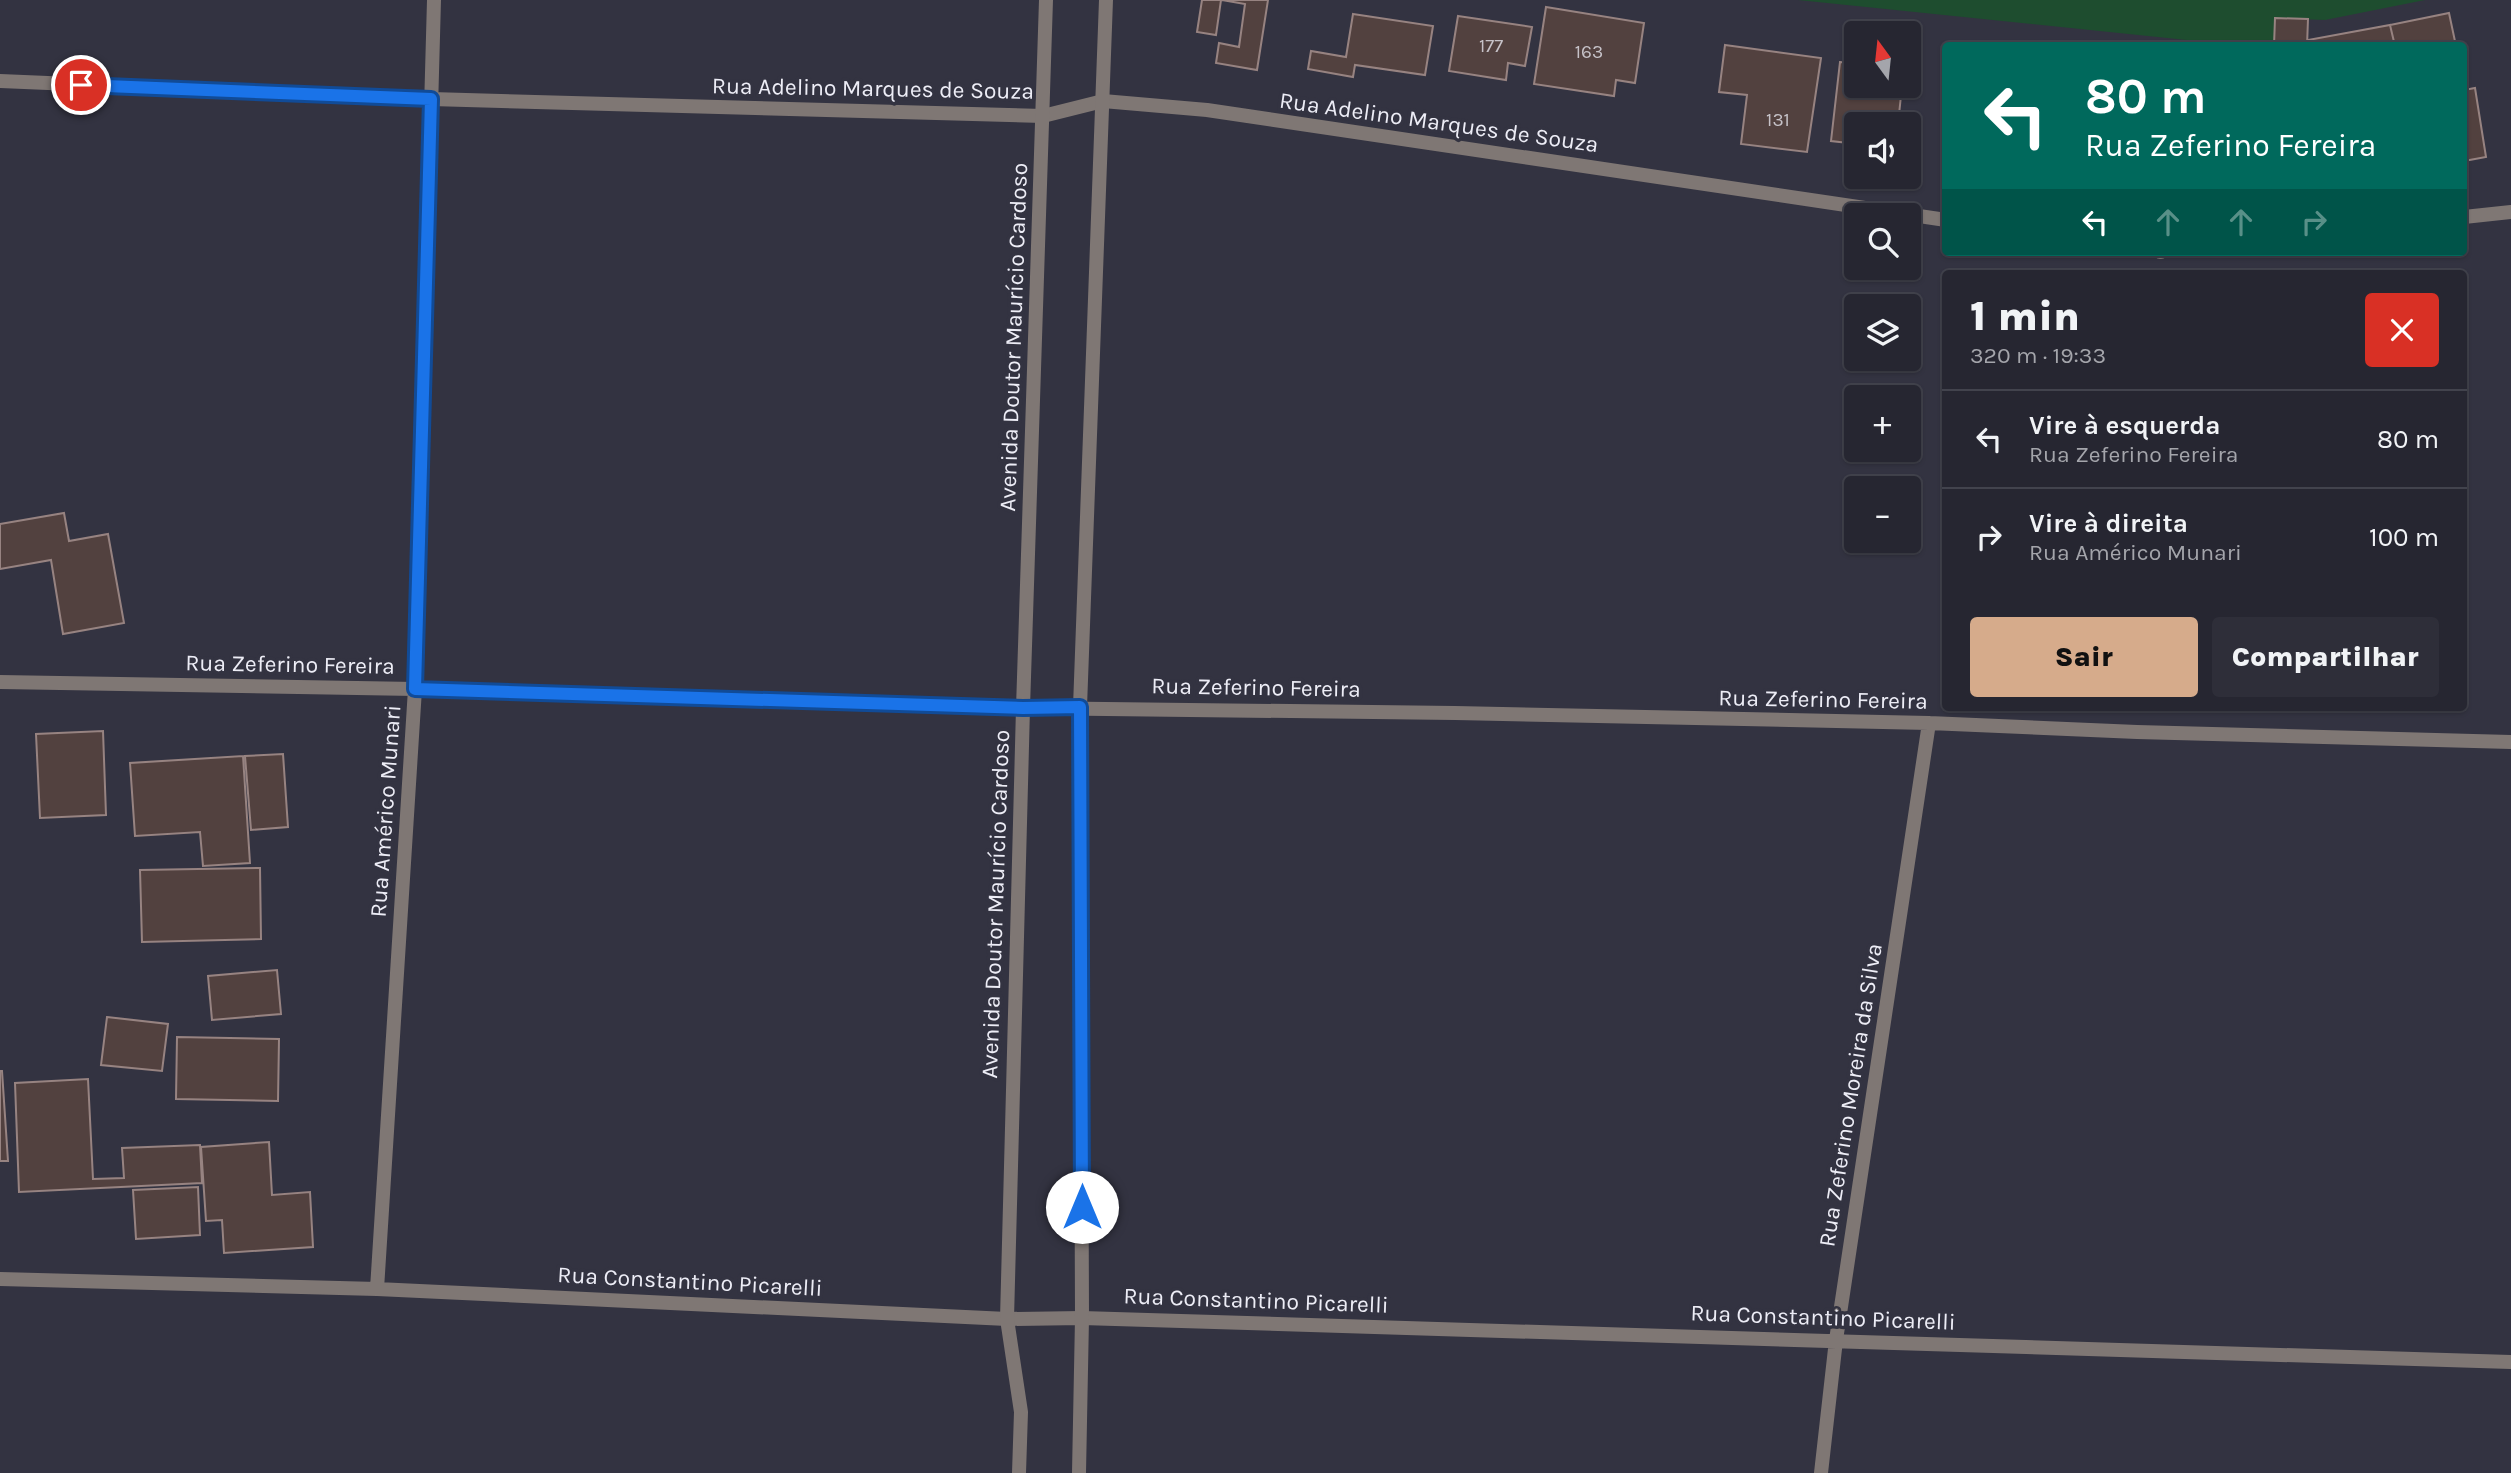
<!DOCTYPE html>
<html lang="pt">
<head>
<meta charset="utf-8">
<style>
	body { margin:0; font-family:Karla,sans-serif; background:#2e2e39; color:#f1f3f6; height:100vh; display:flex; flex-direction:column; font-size:26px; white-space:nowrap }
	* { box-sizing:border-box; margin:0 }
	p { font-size:23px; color:#a4a5ab }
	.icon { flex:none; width:38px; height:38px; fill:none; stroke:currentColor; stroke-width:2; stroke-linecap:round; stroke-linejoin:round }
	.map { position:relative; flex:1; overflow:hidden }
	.panel { position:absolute; left:1942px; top:270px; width:525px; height:441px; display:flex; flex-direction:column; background:#262631; border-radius:7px; box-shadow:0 2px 5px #0004,0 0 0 2px #42434d }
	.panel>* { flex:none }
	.hud { position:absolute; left:1942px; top:42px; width:525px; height:214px; border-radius:7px; box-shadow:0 2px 5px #0004,0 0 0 2px #42434d; background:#00695c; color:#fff; overflow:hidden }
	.needle { width:46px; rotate:345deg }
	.buttons { position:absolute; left:1844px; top:21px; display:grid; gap:14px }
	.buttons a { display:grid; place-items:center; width:77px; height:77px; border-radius:7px; background:#262631; box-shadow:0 2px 5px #0004,0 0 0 2px #42434d; font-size:35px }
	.pin { position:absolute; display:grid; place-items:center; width:60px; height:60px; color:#fff; margin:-30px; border:4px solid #fff; border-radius:50%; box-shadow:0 2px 7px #0007 }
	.me { position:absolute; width:77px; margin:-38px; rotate:0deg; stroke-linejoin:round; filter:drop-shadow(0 0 5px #0008) }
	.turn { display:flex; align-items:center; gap:24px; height:147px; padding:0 28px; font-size:32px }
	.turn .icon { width:91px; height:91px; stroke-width:2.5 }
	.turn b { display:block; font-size:49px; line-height:60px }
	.lanes { display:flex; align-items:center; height:66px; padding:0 28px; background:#0003; justify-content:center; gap:35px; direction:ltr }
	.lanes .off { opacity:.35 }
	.round { display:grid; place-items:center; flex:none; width:74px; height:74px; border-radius:7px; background:#2e2e39 }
	.summary { display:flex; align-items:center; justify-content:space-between; height:119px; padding:0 28px }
	h1 { font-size:42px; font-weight:800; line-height:52px }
	.button { display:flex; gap:14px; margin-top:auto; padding:14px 28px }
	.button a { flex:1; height:80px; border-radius:7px; background:#d6ab8b; color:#111; font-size:28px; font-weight:800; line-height:80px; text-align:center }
	.button a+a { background:#2e2e39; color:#f1f3f6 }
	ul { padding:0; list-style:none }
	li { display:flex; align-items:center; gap:21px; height:98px; padding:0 28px; border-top:2px solid #42434d }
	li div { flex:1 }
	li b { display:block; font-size:26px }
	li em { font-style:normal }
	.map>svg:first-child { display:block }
</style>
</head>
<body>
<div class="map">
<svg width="2511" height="1473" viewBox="0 0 2511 1473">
	<rect width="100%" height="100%" fill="#333341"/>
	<!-- green -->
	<path fill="#1e4d2f" d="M 1798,0 L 2425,0 L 2325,20 L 2276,18 L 2274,46 L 2235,45 Z"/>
	<!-- building -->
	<path fill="#52413f" stroke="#978381" stroke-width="2" d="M 1202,0 L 1221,0 L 1216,35 L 1197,32 Z
		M 1222,0 L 1268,0 L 1257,70 L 1216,63 L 1219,43 L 1239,47 L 1245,4 Z
		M 1546,7 L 1644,23 L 1635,83 L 1616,80 L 1614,96 L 1534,84 Z
		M 2449,13 L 2456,46 L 2395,46 L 2390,25 Z
		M 1353,14 L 1433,26 L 1425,75 L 1355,65 L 1353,77 L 1308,69 L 1311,51 L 1346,57 Z
		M 1458,16 L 1532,27 L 1525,66 L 1508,63 L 1506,80 L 1449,71 Z
		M 2275,18 L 2308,19 L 2307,46 L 2274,46 Z
		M 2390,25 L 2395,46 L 2309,46 L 2308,40 Z
		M 1725,45 L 1821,58 L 1807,152 L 1741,144 L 1747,95 L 1719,92 Z
		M 1840,62 L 1857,64 L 1857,86 L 1902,86 L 1898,124 L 1857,124 L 1857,144 L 1831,141 Z
		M 2475,88 L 2486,157 L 2464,161 L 2464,90 Z
		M 64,513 L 69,541 L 108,534 L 124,623 L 63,634 L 51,560 L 0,569 L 0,524 Z
		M 103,731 L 106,815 L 40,818 L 36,734 Z
		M 283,754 L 288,827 L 251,830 L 245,756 Z
		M 243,756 L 250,863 L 203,866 L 200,832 L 135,836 L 130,763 Z
		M 260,868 L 261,939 L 142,942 L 140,870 Z
		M 277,970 L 281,1014 L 212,1020 L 208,976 Z
		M 107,1017 L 168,1024 L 162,1071 L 101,1065 Z
		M 177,1037 L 279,1039 L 278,1101 L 176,1099 Z
		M 0,1071 L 2,1071 L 8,1161 L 0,1161 Z
		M 88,1079 L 93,1179 L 124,1178 L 122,1148 L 200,1145 L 202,1183 L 19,1192 L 15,1083 Z
		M 269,1142 L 272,1195 L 310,1192 L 313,1247 L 224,1253 L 222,1220 L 206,1221 L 201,1147 Z
		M 198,1187 L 200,1235 L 136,1239 L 133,1190 Z"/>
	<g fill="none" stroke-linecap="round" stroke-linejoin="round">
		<!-- minor -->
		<path stroke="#7f7774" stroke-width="14" d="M 0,81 L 431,99 L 1043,116 L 1103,101 L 1207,110 L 1946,220
			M 2464,217 L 2511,212
			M 2160,252 L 2161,252
			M 0,682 L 415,689 L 1023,708 L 1455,713 L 1929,723 L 2137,732 L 2511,742
			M 0,1279 L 377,1289 L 1007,1319 L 1082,1318 L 2511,1362
			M 377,1289 L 415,689 L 434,0
			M 1821,1473 L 1836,1340 L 1929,723"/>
		<!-- tertiary -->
		<path stroke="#7f7774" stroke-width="14" d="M 1019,1473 L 1021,1412 L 1007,1319 L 1023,708 L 1046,0
			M 1079,1473 L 1082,1318 L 1080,707 L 1106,0"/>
	</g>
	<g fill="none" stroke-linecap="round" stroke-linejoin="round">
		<defs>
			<path id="route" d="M 81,85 L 431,99 L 415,689 L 1023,708 L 1080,707 L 1082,1207"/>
		</defs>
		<!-- route casing -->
		<use href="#route" stroke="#114b97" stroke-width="18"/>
		<!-- route -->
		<use href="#route" stroke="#1a73e8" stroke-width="12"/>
	</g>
	<g text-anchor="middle" stroke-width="7" stroke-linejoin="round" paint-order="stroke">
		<!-- number labels -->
		<g font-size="19" fill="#c6c2c8">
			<text x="1491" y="52">177</text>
			<text x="1589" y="58">163</text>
			<text x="1778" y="126">131</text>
		</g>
		<!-- street labels -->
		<g font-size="23" fill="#ededf6" stroke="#333341">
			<text transform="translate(873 88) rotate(1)" y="8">Rua Adelino Marques de Souza</text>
			<text transform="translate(1439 122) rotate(8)" y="8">Rua Adelino Marques de Souza</text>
			<text transform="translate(1013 337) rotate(-88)" y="8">Avenida Doutor Maurício Cardoso</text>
			<text transform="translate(290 664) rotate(1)" y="8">Rua Zeferino Fereira</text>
			<text transform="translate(1256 687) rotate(1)" y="8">Rua Zeferino Fereira</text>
			<text transform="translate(1823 699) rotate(1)" y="8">Rua Zeferino Fereira</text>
			<text transform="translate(385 811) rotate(-86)" y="8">Rua Américo Munari</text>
			<text transform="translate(995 904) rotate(-88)" y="8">Avenida Doutor Maurício Cardoso</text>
			<text transform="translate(1850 1095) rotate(-81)" y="8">Rua Zeferino Moreira da Silva</text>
			<text transform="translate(690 1281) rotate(3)" y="8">Rua Constantino Picarelli</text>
			<text transform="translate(1256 1300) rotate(2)" y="8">Rua Constantino Picarelli</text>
			<text transform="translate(1823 1317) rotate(2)" y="8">Rua Constantino Picarelli</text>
		</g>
	</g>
</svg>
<div class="buttons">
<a><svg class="needle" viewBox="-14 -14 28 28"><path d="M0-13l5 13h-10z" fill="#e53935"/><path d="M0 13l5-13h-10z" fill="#a4a5ab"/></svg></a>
<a><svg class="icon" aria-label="sound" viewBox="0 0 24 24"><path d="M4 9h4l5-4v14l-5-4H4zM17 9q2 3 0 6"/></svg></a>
<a><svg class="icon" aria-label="search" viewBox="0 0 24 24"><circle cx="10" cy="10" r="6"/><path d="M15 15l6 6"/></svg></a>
<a><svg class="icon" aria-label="layers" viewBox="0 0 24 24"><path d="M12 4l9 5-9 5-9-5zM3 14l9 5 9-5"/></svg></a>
<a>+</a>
<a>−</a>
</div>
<div class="pin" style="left:81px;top:85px;background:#d93025"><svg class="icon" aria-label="arrive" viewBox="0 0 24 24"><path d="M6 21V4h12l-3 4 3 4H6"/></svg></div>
<svg class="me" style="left:1082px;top:1207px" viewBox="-20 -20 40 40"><circle r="19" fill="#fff"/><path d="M0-13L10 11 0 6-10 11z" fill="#1a73e8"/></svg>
<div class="hud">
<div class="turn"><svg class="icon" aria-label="left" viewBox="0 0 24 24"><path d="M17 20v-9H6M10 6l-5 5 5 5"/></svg><div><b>80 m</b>Rua Zeferino Fereira</div></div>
<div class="lanes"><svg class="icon" aria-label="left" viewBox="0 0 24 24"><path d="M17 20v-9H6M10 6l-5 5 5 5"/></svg><svg class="icon off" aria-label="ahead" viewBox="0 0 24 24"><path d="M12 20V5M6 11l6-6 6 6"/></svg><svg class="icon off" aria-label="ahead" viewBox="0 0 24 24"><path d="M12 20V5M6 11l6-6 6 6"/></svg><svg class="icon off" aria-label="right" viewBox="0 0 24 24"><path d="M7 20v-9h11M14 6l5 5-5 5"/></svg></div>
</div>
<section class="panel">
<div class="summary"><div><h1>1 min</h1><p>320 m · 19:33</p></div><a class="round" style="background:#d93025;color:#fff"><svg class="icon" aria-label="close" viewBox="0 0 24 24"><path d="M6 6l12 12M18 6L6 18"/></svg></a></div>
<ul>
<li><svg class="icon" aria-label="left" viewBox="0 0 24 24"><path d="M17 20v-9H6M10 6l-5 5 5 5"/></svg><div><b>Vire à esquerda</b><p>Rua Zeferino Fereira</p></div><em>80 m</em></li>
<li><svg class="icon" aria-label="right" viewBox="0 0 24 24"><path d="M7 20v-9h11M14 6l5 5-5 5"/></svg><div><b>Vire à direita</b><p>Rua Américo Munari</p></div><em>100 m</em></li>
</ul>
<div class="button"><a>Sair</a><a>Compartilhar</a></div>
</section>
</div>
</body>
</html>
